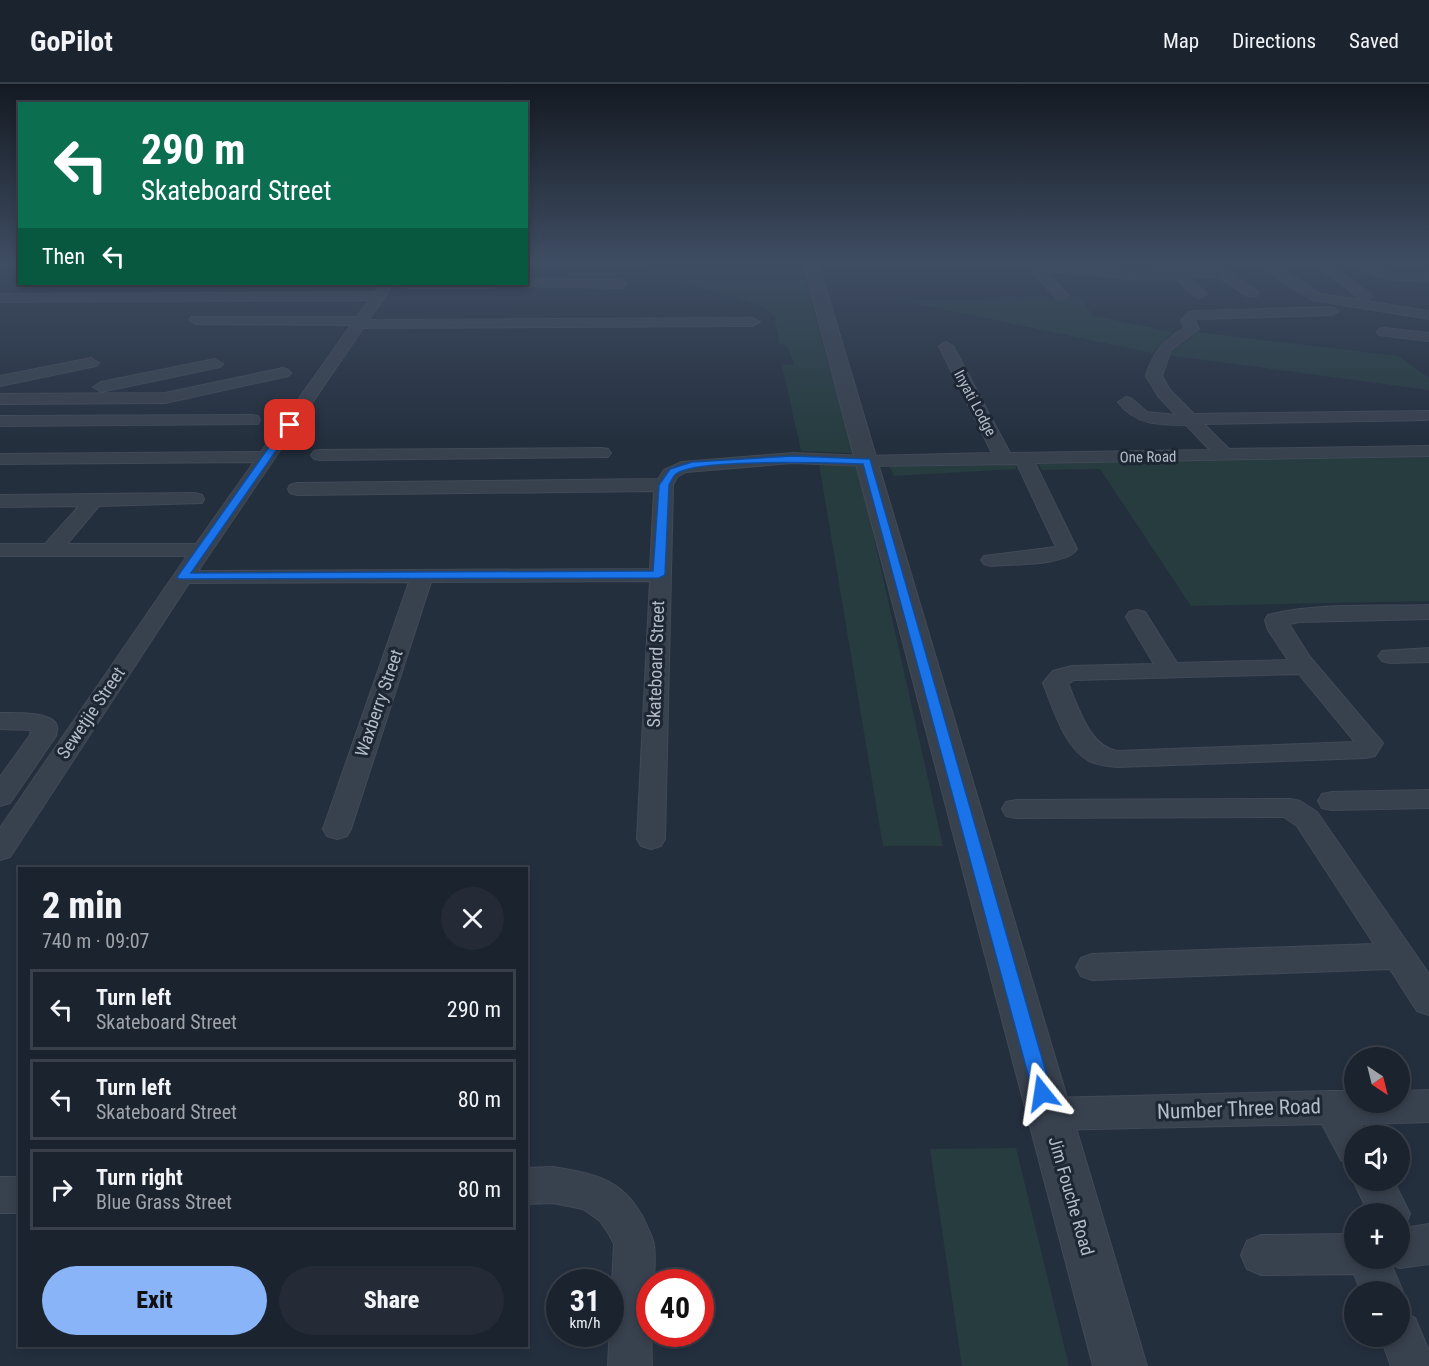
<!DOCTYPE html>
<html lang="en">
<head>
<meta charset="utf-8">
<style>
	body { margin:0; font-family:"Roboto Condensed",sans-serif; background:#242b36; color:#f1f3f6; height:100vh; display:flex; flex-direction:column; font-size:22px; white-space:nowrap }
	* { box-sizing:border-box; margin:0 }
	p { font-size:20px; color:#a0a4aa }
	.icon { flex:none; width:33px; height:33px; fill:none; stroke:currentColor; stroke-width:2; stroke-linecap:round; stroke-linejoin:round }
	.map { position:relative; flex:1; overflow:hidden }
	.drawer { position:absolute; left:18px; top:783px; width:510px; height:480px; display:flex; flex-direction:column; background:#1b232e; border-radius:0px; box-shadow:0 3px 9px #0003,0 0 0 2px #39404a }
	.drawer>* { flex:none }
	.top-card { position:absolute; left:18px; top:18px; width:510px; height:183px; border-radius:0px; box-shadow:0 3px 9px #0003,0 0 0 2px #39404a; background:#0b6e4f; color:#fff; overflow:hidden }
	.needle { width:39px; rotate:145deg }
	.tools { position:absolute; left:1344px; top:963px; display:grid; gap:12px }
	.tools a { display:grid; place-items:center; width:66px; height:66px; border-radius:50%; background:#1b232e; box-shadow:0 3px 9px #0003,0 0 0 2px #39404a; font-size:30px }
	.speed { position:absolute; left:546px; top:1185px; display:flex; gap:12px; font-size:30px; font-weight:700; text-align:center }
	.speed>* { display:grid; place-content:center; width:78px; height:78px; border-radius:50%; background:#1b232e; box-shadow:0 3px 9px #0003,0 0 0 2px #39404a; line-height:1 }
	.speed small { font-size:15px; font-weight:400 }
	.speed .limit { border:9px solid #d22; background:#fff; color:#111 }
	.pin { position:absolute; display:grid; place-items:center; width:51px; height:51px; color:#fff; margin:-26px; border-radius:12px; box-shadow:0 3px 9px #0006 }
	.me { position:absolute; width:66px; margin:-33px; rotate:345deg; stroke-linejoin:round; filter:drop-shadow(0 0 4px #0008) }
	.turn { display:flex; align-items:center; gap:21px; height:126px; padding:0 24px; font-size:27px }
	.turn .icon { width:78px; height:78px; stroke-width:2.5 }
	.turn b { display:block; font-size:42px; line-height:51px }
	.then { display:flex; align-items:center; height:57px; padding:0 24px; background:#0003; gap:12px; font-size:22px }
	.round { display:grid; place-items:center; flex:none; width:63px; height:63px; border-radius:32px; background:#242b36 }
	.head { display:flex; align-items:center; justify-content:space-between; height:102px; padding:0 24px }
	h1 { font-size:36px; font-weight:800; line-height:45px }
	.button { display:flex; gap:12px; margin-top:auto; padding:12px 24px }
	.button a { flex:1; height:69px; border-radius:36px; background:#8ab4f8; color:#111; font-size:24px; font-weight:800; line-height:69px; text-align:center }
	.button a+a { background:#242b36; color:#f1f3f6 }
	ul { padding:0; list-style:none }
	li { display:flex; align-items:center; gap:18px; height:81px; margin:0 12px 9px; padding:0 12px; border:3px solid #39404a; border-radius:0px }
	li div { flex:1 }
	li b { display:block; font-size:22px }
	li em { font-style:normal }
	header { display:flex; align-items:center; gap:36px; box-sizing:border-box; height:84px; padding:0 30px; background:#1b232e; border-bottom:2px solid #39404a }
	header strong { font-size:28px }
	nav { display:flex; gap:33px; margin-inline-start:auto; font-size:21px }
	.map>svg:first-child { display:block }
</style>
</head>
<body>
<header>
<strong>GoPilot</strong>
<nav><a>Map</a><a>Directions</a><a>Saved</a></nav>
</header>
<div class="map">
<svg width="1429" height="1282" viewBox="0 0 1429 1282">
	<rect width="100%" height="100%" fill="#242f3e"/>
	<!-- green -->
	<path fill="#263c3f" d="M 616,178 L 800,178 L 853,369 L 801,367 L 782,281 L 794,280 L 786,261 L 779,260 L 774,231 L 764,223 Z
		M 1080,215 L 1094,232 L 1173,248 L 1152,269 L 899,216 Z
		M 1198,248 L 1398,272 L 1429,294 L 1429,306 L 1167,271 Z
		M 1429,371 L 1429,517 L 1191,522 L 1100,385 L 1042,386 L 1038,380 Z
		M 1014,379 L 1017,385 L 894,392 L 889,382 Z
		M 819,380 L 858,382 L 943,762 L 883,762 Z
		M 1016,1064 L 1069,1282 L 962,1282 L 930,1065 Z"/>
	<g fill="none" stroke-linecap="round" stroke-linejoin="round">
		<defs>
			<path id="minor" d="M 15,178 L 0,188 L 1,178 Z
				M 1255,178 L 1273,179 L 1320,210 L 1362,216 L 1312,178 L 1326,178 L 1370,210 L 1372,213 L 1366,217 L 1429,227 L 1429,235 L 1312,216 L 1298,208 Z
				M 1358,178 C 1371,178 1375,185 1389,188 C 1402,191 1416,189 1429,189 L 1429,197 C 1404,197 1380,198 1359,183 Z
				M 1049,180 L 1127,187 L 1219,185 L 1232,189 L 1259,209 L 1257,212 L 1247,212 L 1218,193 L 1189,193 L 1207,210 L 1200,214 L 1195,213 L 1175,194 L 1127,195 L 1067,188 L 1046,188 L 1069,212 L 1062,216 L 1057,215 L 1033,188 L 1036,183 Z
				M 526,195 L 621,196 L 627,200 L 621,204 L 522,202 L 520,200 L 526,200 Z
				M 381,200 L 393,200 L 369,236 L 753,234 L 760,238 L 753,242 L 363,244 L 198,487 L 650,485 L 654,407 L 297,411 L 290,409 L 288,405 L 290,401 L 297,399 L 658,395 L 664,386 L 682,378 L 793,369 L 867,372 L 992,369 L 939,262 L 946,258 L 953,262 L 1010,369 L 1210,366 L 1186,341 C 1159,341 1135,341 1118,318 L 1126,313 L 1132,315 L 1147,328 L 1176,331 L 1158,312 L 1146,292 C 1153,268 1164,256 1184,244 L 1181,236 L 1189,228 L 1194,227 L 1332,223 L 1339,227 L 1332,231 L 1198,235 L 1195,237 L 1199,245 L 1171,266 L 1162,292 L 1170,306 L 1194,330 L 1429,327 L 1429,335 L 1427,336 L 1204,340 L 1229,365 L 1429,362 L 1429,372 L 1035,379 L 1077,465 C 1066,482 1011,480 991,482 L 984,480 L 981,476 L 984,472 L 1056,463 L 1017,380 L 867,382 L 793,379 L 686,388 L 677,393 L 673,401 L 665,755 L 661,762 L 651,765 L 641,762 L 637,755 L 650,497 L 431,498 L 351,745 L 347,752 L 337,755 L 327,752 L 323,745 L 409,498 L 189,499 L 10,773 L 0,776 L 0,744 L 187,472 L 0,472 L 0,460 L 45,460 L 79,422 L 0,423 L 0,411 L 195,409 L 202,411 L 204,415 L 202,419 L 99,422 L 67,460 L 196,460 L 254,378 L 0,380 L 0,370 L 261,368 L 351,241 L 196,240 L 189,236 L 191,233 L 357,233 L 369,216 L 0,218 L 0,210 L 375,208 Z
				M 401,200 L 499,200 L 493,204 L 407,204 Z
				M 1384,244 L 1429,249 L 1429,257 L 1379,251 L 1377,248 L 1379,245 Z
				M 91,274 L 99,279 L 96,282 L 0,302 L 0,292 Z
				M 215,275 L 223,280 L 220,283 L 101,308 L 93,303 L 101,298 Z
				M 283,284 L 288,286 L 291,289 L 288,292 L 165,319 L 0,320 L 0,310 L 165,309 Z
				M 252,331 L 258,332 L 260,336 L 258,340 L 0,342 L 0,332 Z
				M 602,364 L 608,365 L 611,369 L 608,373 L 320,376 L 314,375 L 311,371 L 314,367 L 320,366 Z
				M 1429,521 L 1429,535 L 1299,538 L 1289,540 L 1310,573 L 1383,659 L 1375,672 L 1366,674 L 1117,683 C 1108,682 1097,681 1089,677 C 1063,662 1054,625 1043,599 L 1053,587 L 1072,582 L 1154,580 L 1126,533 L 1129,528 L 1137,526 L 1145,528 L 1177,579 L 1288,576 L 1268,546 L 1265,536 L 1268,531 C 1320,518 1376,523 1429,521 ZM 1299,590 L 1355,658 L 1117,667 C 1088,661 1079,624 1068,600 L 1074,596 Z
				M 1429,564 L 1429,578 L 1390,579 L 1382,577 L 1378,572 L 1382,567 Z
				M 0,629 C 12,629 53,627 57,642 C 58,645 56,649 56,652 L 10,719 L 0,722 L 0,693 L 30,651 L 31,646 L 0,645 Z
				M 1429,706 L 1429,724 L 1332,726 L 1322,724 L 1318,717 L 1322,710 L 1332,708 Z
				M 1290,715 L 1300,717 L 1317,728 L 1429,890 L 1429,931 L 1417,927 L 1390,885 L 1092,896 L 1081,892 L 1076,883 L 1081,874 L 1092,870 L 1374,860 L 1297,742 L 1284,733 L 1016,734 L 1006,732 L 1002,725 L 1006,718 L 1016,716 Z
				M 1429,1006 L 1429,1038 L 1361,1040 L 1367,1052 L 1354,1052 L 1354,1081 L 1341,1076 L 1322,1040 L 1048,1046 L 1035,1042 L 1030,1030 L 1035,1018 L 1048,1014 L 1332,1007 L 1354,1007 L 1354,1018 L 1400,1018 L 1400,1007 Z
				M 553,1083 C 597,1090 626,1096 646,1140 C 649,1147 653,1154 654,1161 C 656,1173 654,1187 654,1198 L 650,1198 L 652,1282 L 608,1282 L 614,1160 L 610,1152 L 600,1137 L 583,1125 L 553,1119 L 526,1120 L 526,1084 Z
				M 1354,1092 L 1354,1096 L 1393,1096 L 1410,1130 L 1404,1144 L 1429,1140 L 1429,1180 L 1400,1184 L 1391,1180 L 1403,1208 L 1400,1216 L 1400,1208 L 1361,1208 L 1354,1190 L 1261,1191 L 1247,1185 L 1241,1171 L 1247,1157 L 1261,1151 L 1354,1150 L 1354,1174 L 1400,1174 L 1400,1130 L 1369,1130 L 1353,1096 Z
				M 0,1093 L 20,1093 L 20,1129 L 0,1129 Z
				M 1400,1227 L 1415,1234 L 1429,1267 L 1429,1282 L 1391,1282 L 1380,1252 L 1400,1252 Z"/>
			<path id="tertiary" d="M 803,178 L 818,178 L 1147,1282 L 1093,1282 Z"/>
		</defs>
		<!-- minor casing -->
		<use href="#minor" stroke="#414a57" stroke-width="2"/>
		<!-- tertiary casing -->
		<use href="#tertiary" stroke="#414a57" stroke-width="2"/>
		<!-- minor -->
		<use href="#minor" fill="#38414e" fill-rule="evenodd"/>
		<!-- tertiary -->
		<use href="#tertiary" fill="#38414e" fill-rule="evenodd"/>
	</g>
	<!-- sky -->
	<linearGradient id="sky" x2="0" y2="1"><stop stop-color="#141a22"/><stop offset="0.5" stop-color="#3f4d63"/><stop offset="1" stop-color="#3f4d63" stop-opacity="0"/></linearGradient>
	<rect width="1429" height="358" fill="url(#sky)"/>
	<!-- route -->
	<path fill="#1a73e8" stroke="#114b97" stroke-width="1.5" d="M 286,339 L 294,341 L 191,489 L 653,487 L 659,401 L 670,385 L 692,378 L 793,372 L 870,375 L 1052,1009 L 1049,1015 L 1042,1017 L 1036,1015 L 1033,1009 L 863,380 C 832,379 696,374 676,390 C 673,392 671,398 669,401 L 665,491 L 659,494 L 179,495 L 177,493 Z"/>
	<g text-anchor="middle" stroke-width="6" stroke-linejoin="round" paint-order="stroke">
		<!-- far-street labels -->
		<g font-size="15" fill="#b4bcc9" stroke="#1d2633">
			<text transform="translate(975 319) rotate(62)" y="5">Inyati Lodge</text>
			<text transform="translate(1148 373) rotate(-1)" y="5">One Road</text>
		</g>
		<!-- street labels -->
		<g font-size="18" fill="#b4bcc9" stroke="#1d2633">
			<text transform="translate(656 580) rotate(-88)" y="6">Skateboard Street</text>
			<text transform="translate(379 619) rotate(-71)" y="6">Waxberry Street</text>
			<text transform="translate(91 629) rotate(-56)" y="6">Sewetjie Street</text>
			<text transform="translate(1071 1112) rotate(74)" y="6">Jim Fouche Road</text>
		</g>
		<!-- near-street labels -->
		<g font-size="21" fill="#b4bcc9" stroke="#1d2633">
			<text transform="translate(1239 1025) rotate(-2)" y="7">Number Three Road</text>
		</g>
	</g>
</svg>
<div class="tools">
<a><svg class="needle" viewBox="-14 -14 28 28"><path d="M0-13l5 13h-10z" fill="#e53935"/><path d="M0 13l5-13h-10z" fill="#a0a4aa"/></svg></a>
<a><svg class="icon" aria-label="sound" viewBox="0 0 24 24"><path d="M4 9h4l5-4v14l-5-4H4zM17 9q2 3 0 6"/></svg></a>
<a>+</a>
<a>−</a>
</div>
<div class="speed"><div>31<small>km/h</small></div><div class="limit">40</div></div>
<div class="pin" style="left:290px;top:341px;background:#d93025"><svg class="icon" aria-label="arrive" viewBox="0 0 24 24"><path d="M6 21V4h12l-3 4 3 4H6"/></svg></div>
<svg class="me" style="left:1042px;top:1009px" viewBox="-20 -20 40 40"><path d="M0-17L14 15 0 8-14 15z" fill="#1a73e8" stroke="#fff" stroke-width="4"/></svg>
<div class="top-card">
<div class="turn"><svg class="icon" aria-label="left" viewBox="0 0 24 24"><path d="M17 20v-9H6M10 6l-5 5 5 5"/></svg><div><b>290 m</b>Skateboard Street</div></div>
<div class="then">Then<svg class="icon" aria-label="left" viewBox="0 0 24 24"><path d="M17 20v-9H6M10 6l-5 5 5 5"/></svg></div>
</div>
<section class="drawer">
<div class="head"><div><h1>2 min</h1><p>740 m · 09:07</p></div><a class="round"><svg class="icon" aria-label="close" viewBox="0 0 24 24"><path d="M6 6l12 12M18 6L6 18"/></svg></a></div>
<ul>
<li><svg class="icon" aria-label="left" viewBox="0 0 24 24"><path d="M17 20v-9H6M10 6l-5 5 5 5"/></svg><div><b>Turn left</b><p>Skateboard Street</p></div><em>290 m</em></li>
<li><svg class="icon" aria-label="left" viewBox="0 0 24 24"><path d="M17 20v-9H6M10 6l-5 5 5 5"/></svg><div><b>Turn left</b><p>Skateboard Street</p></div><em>80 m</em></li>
<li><svg class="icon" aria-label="right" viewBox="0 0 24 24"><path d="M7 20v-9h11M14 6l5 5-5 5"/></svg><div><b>Turn right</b><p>Blue Grass Street</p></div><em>80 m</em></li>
</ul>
<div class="button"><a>Exit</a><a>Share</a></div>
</section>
</div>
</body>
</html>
